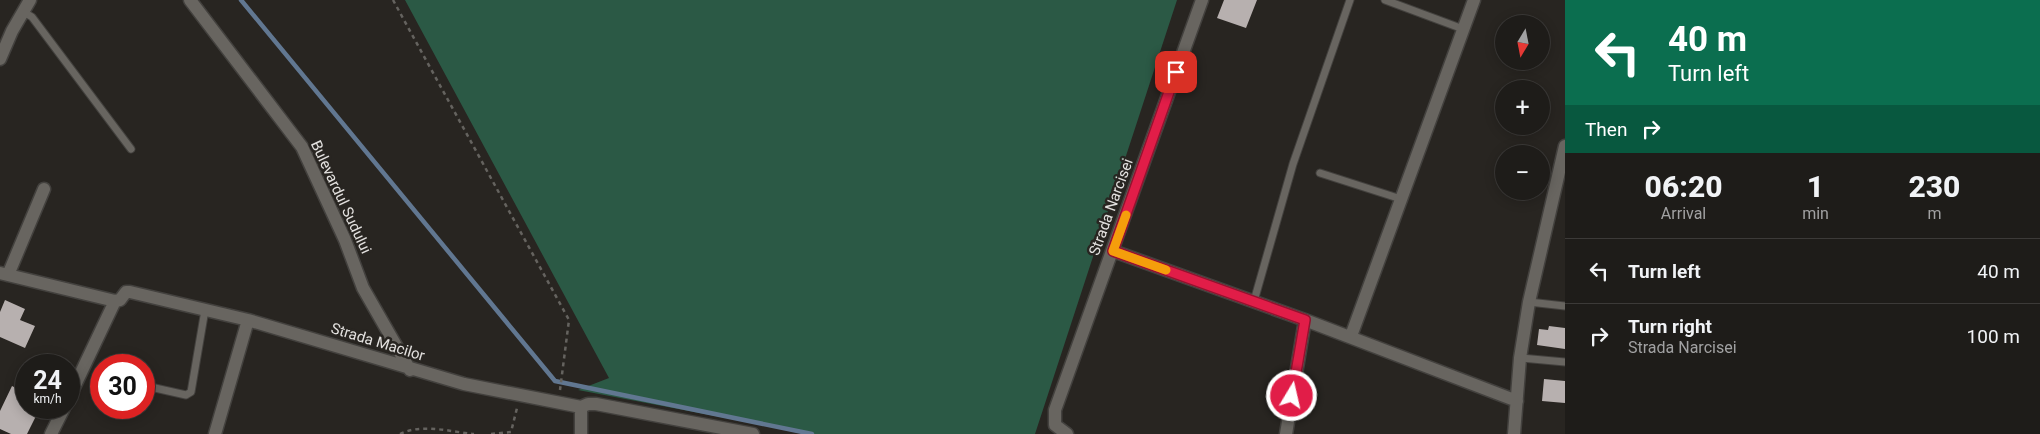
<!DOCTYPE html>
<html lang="en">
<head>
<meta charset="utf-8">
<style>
	body { margin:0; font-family:Roboto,sans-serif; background:#262522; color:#f1f3f6; height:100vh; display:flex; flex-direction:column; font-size:19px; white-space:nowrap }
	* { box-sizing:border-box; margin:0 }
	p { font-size:16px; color:#a1a1a2 }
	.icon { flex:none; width:28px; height:28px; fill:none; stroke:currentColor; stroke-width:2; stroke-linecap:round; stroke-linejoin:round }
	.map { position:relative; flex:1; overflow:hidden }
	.details { display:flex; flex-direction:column; background:#1e1c19; width:475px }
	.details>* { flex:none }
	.banner { background:#0b6e4f; color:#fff; overflow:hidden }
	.needle { width:32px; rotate:190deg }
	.fabs { position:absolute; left:1495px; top:15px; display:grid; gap:10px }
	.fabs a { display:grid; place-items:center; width:55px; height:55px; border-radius:50%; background:#1e1c19; box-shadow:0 2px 12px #0003,0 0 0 1px #3c3a38; font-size:25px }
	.speed { position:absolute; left:15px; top:354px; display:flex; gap:10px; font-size:25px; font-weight:700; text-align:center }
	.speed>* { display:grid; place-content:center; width:65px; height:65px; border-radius:50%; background:#1e1c19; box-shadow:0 2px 12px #0003,0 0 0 1px #3c3a38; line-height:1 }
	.speed small { font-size:12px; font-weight:400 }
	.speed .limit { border:8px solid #d22; background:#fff; color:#111 }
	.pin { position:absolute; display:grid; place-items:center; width:42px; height:42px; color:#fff; margin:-21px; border-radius:10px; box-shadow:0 2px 8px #0006 }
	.me { position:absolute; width:55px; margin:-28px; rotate:9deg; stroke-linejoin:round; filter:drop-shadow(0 0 4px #0008) }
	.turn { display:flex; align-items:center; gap:18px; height:105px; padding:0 20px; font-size:22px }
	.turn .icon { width:65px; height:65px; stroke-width:2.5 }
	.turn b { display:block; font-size:35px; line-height:42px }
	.then { display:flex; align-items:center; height:48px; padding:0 20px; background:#0003; gap:10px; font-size:19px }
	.eta { display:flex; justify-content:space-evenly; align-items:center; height:85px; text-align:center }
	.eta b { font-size:30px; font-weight:800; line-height:35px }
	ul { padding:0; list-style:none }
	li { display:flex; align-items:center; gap:15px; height:65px; padding:0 20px; border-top:1px solid #3c3a38 }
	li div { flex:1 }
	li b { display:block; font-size:19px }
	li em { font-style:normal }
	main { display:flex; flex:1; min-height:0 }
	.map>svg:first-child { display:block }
</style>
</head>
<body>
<main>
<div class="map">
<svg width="1565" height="434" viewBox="0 0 1565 434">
	<rect width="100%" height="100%" fill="#282521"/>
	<!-- green -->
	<path fill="#2b5945" d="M 405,0 L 1177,0 L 1035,434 L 810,434 L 578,390 L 609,378 Z"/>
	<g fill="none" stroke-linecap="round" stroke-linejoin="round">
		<!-- stream -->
		<path stroke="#617791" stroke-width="4.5" d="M 241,0 L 555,381 L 812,434"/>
	</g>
	<!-- building -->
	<path fill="#b7b0af" d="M 1224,0 L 1257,0 L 1246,28 L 1217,18 Z
		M 5,300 L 25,309 L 20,320 L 35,326 L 25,348 L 0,337 L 0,312 Z
		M 1549,326 L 1565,328 L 1565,349 L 1537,345 L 1539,329 L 1548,330 Z
		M 1544,379 L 1565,381 L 1565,403 L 1542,401 Z
		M 12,386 L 26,393 L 26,408 L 40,408 L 27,434 L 11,434 L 0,429 L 0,411 Z"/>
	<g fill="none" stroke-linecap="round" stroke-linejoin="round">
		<defs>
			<path id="lane" d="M 1385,0 L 1463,29
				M 22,11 L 32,17 L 131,149
				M 1320,173 L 1401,199
				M 1254,301 L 1293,164 L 1350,0
				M 1529,302 L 1565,306
				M 1520,358 L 1565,362
				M 155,388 L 186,395 L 191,392 L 205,310"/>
			<path id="street" d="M 190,0 L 302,147 L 345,240 L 363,288 L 410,370
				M 0,59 L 12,31 L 30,0
				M 1113,251 L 1305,320 L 1517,401
				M 0,273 L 115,301 L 120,300 L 126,292 L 130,292 L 248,320 L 464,384 L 581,407 L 588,404 L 596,404 L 753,434
				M 8,275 L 44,189
				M 1351,336 L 1474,0
				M 69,398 L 115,301
				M 51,434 L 64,408
				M 215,434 L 248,320
				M 581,434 L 581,407
				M 1067,434 L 1055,425 L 1055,410 L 1202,0
				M 1286,434 L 1305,320
				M 1514,434 L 1520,358 L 1529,302 L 1565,146"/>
		</defs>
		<!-- lane casing -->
		<use href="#lane" stroke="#43413e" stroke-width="9"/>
		<!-- street casing -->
		<use href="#street" stroke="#43413e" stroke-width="15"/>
		<!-- path -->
		<path stroke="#65635f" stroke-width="2.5" stroke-dasharray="4 4" stroke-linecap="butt" d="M 393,0 L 569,320 L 560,390
			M 400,434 C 422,423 451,432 474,434
			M 491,434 L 511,432 L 517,408"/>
		<!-- lane -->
		<use href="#lane" stroke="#686560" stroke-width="7"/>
		<!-- street -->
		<use href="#street" stroke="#686560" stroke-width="12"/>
	</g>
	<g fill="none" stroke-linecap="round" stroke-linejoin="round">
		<defs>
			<path id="route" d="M 1176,72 L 1113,251 L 1305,320 L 1292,396"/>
		</defs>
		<!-- route casing -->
		<use href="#route" stroke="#92132f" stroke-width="12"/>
		<!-- route -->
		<use href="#route" stroke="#e11d48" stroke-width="9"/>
		<!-- slow -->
		<path stroke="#f59e0b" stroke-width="9" d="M 1126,215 L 1113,251 L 1166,270"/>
	</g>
	<g text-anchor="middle" stroke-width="5" stroke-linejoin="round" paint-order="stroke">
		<!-- street labels -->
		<g font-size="15" fill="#e3e1df" stroke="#282521">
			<text transform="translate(341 197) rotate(65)" y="5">Bulevardul Sudului</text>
			<text transform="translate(1111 207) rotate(-70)" y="5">Strada Narcisei</text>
			<text transform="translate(378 342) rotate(17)" y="5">Strada Macilor</text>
		</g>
	</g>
</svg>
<div class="fabs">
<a><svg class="needle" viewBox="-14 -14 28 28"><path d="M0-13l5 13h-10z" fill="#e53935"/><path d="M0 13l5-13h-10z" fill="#a1a1a2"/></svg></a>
<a>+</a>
<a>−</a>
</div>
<div class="speed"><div>24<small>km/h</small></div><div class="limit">30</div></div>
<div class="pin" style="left:1176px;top:72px;background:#d93025"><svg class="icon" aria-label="arrive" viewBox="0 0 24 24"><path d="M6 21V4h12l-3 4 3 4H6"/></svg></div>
<svg class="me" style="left:1292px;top:396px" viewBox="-20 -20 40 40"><circle r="17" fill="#e11d48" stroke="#fff" stroke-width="3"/><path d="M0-11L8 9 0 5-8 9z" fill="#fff"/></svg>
</div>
<section class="details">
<div class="banner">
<div class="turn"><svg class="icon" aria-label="left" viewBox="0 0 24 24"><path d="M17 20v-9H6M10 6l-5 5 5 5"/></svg><div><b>40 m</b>Turn left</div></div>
<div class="then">Then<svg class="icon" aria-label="right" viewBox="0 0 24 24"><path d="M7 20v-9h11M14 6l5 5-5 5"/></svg></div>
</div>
<div class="eta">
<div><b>06:20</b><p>Arrival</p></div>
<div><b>1</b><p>min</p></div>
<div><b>230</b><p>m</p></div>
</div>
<ul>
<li><svg class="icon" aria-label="left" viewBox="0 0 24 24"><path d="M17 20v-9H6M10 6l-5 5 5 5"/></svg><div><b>Turn left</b></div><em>40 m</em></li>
<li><svg class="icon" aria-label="right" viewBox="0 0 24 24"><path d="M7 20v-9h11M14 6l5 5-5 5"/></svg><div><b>Turn right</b><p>Strada Narcisei</p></div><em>100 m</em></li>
</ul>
</section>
</main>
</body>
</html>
